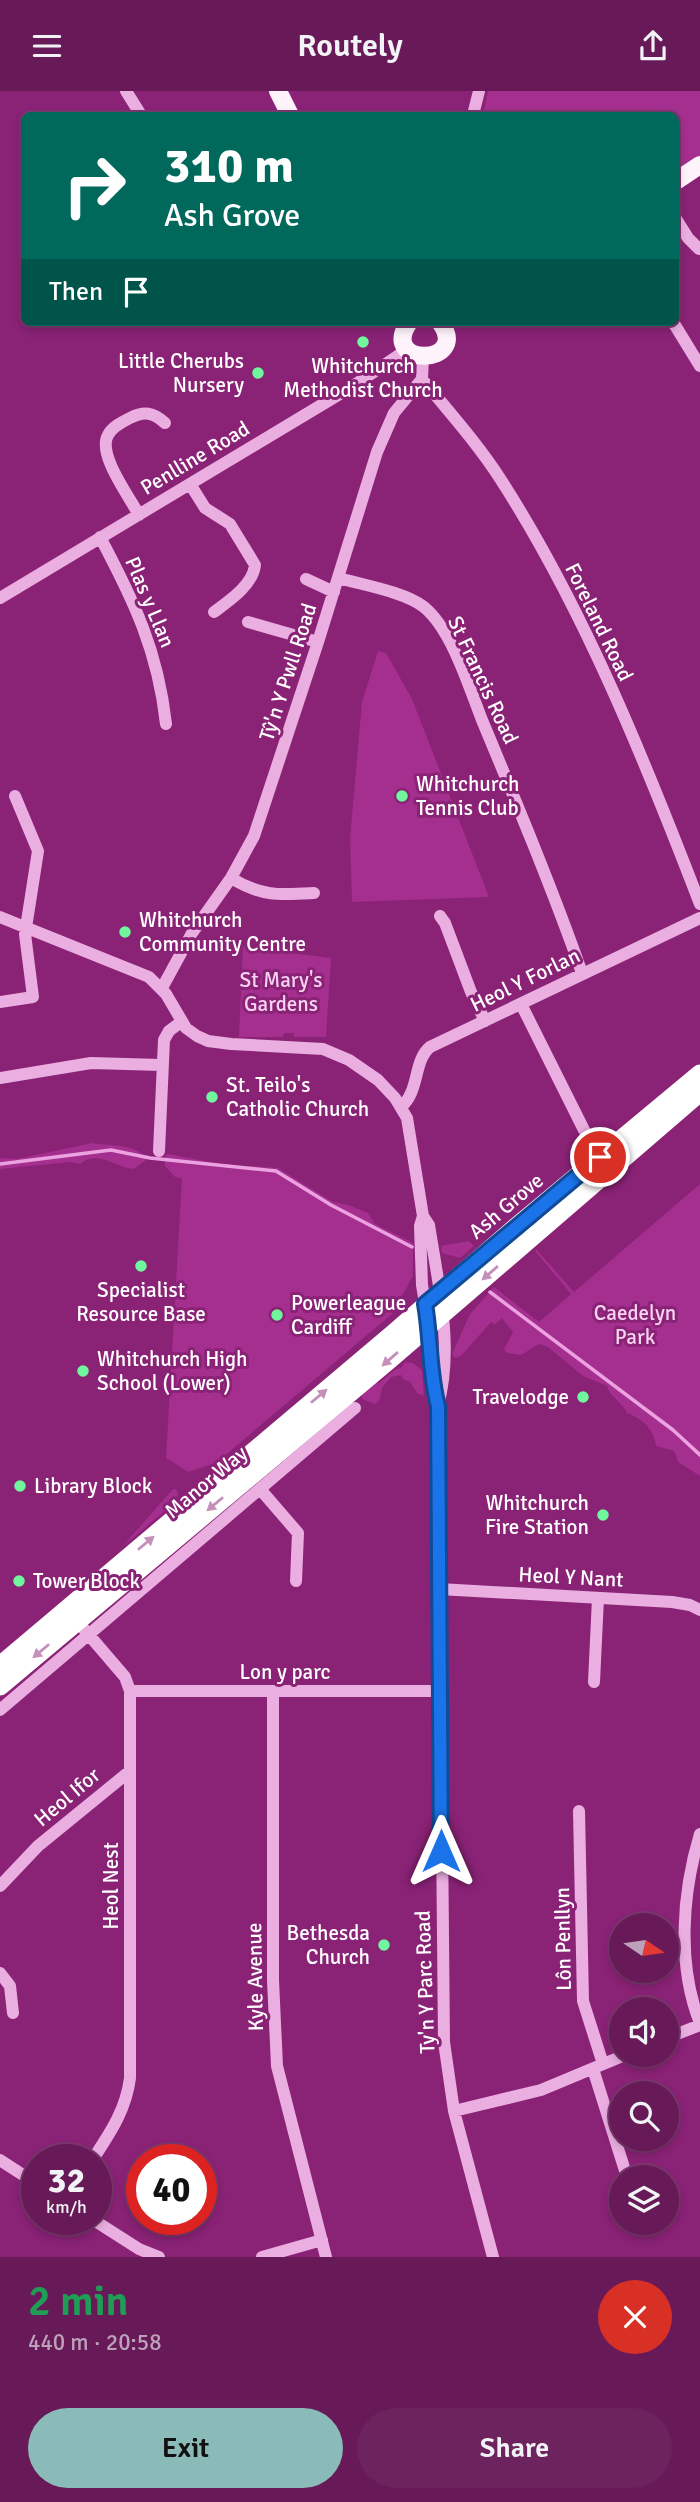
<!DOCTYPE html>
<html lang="en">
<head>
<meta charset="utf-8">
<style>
	body { margin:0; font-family:Signika,sans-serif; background:#6d235e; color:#f1f3f6; height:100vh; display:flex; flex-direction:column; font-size:26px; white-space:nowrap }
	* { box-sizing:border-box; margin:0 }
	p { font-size:23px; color:#bda1ba }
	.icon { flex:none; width:38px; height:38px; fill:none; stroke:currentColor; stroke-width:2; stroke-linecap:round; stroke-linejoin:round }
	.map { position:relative; height:2166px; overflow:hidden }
	.panel { display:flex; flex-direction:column; background:#681a58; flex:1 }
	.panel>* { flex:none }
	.hud { position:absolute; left:21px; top:21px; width:658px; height:214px; border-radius:10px; box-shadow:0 4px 10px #0003,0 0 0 2px #7b386e; background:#00695c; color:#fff; overflow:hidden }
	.needle { width:46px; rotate:103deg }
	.tools { position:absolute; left:609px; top:1822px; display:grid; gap:14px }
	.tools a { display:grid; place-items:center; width:70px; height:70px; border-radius:50%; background:#681a58; box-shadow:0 4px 10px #0003,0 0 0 2px #7b386e; font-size:35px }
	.speed { position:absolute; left:21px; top:2053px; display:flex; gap:14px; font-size:35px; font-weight:700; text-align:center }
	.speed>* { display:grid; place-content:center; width:91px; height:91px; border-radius:50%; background:#681a58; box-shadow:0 4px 10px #0003,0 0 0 2px #7b386e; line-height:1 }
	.speed small { font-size:18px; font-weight:400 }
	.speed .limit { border:10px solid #d22; background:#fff; color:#111 }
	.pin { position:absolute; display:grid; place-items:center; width:60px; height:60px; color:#fff; margin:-30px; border:4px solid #fff; border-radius:50%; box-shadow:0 2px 7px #0007 }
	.me { position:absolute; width:77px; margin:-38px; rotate:0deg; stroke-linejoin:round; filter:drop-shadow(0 0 5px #0008) }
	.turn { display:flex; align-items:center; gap:24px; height:147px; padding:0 28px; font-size:32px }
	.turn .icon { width:91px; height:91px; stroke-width:2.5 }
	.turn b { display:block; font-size:49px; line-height:60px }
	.then { display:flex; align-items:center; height:66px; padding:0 28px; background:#0003; gap:14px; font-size:26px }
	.round { display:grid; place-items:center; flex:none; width:74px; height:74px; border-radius:37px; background:#6d235e }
	.headline { display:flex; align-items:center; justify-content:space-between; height:119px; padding:0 28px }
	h1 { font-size:42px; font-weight:600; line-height:52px; color:#1e9e55 }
	.action { display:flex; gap:14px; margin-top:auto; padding:14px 28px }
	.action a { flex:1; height:80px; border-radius:42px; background:#8bbbb9; color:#111; font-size:28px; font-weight:600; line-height:80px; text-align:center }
	.action a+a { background:#6d235e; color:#f1f3f6 }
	header { display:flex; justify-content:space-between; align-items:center; height:91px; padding:0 28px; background:#681a58; font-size:32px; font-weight:600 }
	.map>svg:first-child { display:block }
</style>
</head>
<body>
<header><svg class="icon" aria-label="menu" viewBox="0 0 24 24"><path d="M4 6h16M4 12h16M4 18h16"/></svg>Routely<svg class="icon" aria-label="share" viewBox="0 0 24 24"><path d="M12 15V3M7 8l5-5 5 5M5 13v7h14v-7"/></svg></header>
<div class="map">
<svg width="700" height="2166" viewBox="0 0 700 2166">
	<rect width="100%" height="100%" fill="#8a2276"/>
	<!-- green -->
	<path fill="#a42f8f" d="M 488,0 L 700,0 L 700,67 L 676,83 L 676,24 L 483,24 Z
		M 378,560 L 386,562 L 412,608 L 489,806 L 352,811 L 350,747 L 362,611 Z
		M 243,856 L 331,867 L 326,946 L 294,946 L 294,942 L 284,942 L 283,946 L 239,946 Z
		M 92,1052 C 108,1055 139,1052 146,1069 L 134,1078 C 116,1077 98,1058 80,1073 L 70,1071 L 0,1078 L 0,1067 L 17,1068 Z
		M 168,1063 L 220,1073 L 278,1077 L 333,1111 L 348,1114 L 368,1122 L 375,1133 L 413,1152 L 413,1185 L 392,1223 L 216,1372 L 188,1381 L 166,1367 L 182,1087 L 175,1086 L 165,1075 L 165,1065 Z
		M 700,1093 L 700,1385 L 678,1371 L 674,1360 L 656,1355 C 654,1338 642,1327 627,1322 C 622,1311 609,1305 607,1295 L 583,1285 L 548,1256 L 539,1253 L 521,1264 L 507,1262 L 504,1258 L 513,1241 L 502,1227 L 495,1233 L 491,1231 L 461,1265 L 455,1267 L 452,1263 L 470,1223 L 494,1196 L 539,1231 L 571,1203 L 535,1160 L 537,1159 L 574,1201 Z
		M 469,1150 L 474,1155 L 460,1167 L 442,1162 L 441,1155 Z
		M 405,1271 L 413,1272 L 422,1279 L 424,1304 L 418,1303 L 410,1291 L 403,1288 L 401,1284 L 391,1286 L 382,1297 L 380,1308 L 375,1313 L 362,1308 L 362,1304 L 374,1291 L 379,1292 L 396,1278 L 401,1277 Z
		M 173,1398 L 176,1398 L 178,1403 L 173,1413 L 122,1456 Z"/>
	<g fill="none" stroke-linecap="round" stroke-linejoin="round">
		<!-- stream -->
		<path stroke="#eca2e0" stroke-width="3.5" d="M 0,1073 L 111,1059 L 150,1067 L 276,1080 L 331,1114 L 412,1156
			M 490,1201 L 673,1339 L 700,1364"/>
		<!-- minor -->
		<path stroke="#eaaee0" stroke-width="12" d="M 126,0 L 141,24
			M 473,24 L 479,0
			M 676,128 L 688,147 L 699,158
			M 673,231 L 700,275
			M 422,288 C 449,321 478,353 501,389 C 584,518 645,670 700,813
			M 190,393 L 205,417 L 230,433 L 255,474 C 253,494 229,510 214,521
			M 139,424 C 129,405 97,363 108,344 C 112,336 122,331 130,327 C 144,320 153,321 165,332
			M 100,446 C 134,510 158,560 166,633
			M 339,487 C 363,494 405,501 424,516 C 452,539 469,596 482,629 C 517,713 552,797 582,882
			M 306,488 L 334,501
			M 0,507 L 353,295 L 408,258
			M 248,531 L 318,551
			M 231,787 C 262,806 280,804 314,802
			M 440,825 L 445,832 L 471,901 L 485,930
			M 0,826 L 149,886 L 166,903 L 186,937 L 197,945 L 208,950 L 231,953 L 323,958 L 349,969 L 378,989 L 395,1007 L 407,1027 L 423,1125 L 420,1135 L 422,1194 L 431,1249 L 433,1296 L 438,1315 L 444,1951 L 454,2020 L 493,2166
			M 162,897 L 192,842 L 231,787 L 254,745 L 318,551 L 377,361 L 394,322 L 422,288 L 423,266
			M 0,911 L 33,906 L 25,843 L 38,760 L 15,705
			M 521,913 L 584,1039 L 600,1066
			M 0,987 L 91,972 L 161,974
			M 401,1016 C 420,1000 413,970 430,956 L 700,827
			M 159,1060 L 164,949 L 169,940 L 181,931
			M 423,1125 L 429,1134 C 438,1192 454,1257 438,1314
			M 260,1398 L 298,1442 L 296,1490
			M 439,1498 L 672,1511 L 690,1514 L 700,1519
			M 77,1530 L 125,1586 L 130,1600 L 130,1987 C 126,2019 110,2042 93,2068
			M 594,1591 L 598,1507
			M 130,1600 L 440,1600
			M 273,1600 L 273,1889 L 277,1975 L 326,2166
			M 0,1619 L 355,1317
			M 579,1720 L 583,1910 L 603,1973
			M 700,1743 C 682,1802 677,1874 700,1932
			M 0,1795 L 38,1755 L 130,1680
			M 0,1882 L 10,1895 L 13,1922
			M 667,1947 L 700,1934
			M 593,1978 L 627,2086
			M 454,2020 L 541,1999 L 625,1964
			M 0,2069 L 37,2093
			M 92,2128 L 139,2158 L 159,2166
			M 262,2166 L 322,2149"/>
		<!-- major -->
		<path stroke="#fef2fb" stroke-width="18" d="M 278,0 L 290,24
			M 676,90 L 700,74
			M 409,231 C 378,277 472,275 440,231"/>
		<!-- highway -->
		<path stroke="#fff" stroke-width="19" d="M 0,1575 L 393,1243 L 515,1137 L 700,983
			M 0,1595 L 390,1268 L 700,1001"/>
	</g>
	<!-- one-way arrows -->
	<defs><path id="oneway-solid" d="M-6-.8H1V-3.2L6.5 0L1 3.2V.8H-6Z" transform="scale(1.75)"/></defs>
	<g fill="#c490ba">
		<use href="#oneway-solid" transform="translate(490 1182) rotate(139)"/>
		<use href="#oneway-solid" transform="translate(390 1268) rotate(139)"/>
		<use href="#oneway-solid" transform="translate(319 1305) rotate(-40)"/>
		<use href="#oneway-solid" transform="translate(215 1413) rotate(140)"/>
		<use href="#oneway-solid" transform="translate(146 1452) rotate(-40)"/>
		<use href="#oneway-solid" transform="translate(41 1560) rotate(140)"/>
	</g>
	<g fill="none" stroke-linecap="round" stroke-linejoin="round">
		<defs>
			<path id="route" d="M 441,1760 L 438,1315 C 429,1282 431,1247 425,1213 L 600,1066"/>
		</defs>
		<!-- route casing -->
		<use href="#route" stroke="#114b97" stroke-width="18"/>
		<!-- route -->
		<use href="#route" stroke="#1a73e8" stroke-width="12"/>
	</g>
	<!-- markers -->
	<g fill="#70f79d" stroke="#8a2276" stroke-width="2.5">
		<circle cx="363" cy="251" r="7"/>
		<circle cx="258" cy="282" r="7"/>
		<circle cx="402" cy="705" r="7"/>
		<circle cx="125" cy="841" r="7"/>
		<circle cx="212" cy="1006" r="7"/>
		<circle cx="141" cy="1175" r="7"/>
		<circle cx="277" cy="1224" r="7"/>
		<circle cx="83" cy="1280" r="7"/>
		<circle cx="583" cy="1306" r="7"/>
		<circle cx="20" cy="1395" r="7"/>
		<circle cx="603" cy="1424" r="7"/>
		<circle cx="19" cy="1490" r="7"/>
		<circle cx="384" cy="1854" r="7"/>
	</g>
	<g text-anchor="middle" stroke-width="6" stroke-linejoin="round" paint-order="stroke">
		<!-- poi labels -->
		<g font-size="21" fill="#fff" stroke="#8a2276" text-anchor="start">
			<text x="244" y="277" text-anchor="end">Little Cherubs<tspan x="244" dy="24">Nursery</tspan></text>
			<text x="363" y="282" text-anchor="middle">Whitchurch<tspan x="363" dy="24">Methodist Church</tspan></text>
			<text x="416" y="700">Whitchurch<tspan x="416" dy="24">Tennis Club</tspan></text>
			<text x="139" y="836">Whitchurch<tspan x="139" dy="24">Community Centre</tspan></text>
			<text x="226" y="1001">St. Teilo's<tspan x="226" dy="24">Catholic Church</tspan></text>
			<text x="141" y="1206" text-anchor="middle">Specialist<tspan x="141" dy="24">Resource Base</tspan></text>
			<text x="291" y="1219">Powerleague<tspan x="291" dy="24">Cardiff</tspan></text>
			<text x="97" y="1275">Whitchurch High<tspan x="97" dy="24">School (Lower)</tspan></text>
			<text x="569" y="1313" text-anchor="end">Travelodge</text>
			<text x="34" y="1402">Library Block</text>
			<text x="589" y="1419" text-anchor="end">Whitchurch<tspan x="589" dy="24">Fire Station</tspan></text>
			<text x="33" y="1497">Tower Block</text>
			<text x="370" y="1849" text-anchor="end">Bethesda<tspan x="370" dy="24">Church</tspan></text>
		</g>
		<!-- street labels -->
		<g font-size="21" fill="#fff" stroke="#8a2276">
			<text transform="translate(195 367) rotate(-31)" y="7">Penlline Road</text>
			<text transform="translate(150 511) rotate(67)" y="7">Plas y Llan</text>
			<text transform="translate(599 531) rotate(64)" y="7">Foreland Road</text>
			<text transform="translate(288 581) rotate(-72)" y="7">Tŷ'n Y Pwll Road</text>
			<text transform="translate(483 589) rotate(65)" y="7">St Francis Road</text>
			<text transform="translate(525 889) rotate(-26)" y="7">Heol Y Forlan</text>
			<text transform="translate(506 1115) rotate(-40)" y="7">Ash Grove</text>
			<text transform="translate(206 1391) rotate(-40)" y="7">Manor Way</text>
			<text transform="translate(571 1486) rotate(3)" y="7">Heol Y Nant</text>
			<text x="285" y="1588">Lon y parc</text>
			<text transform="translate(67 1706) rotate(-40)" y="7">Heol Ifor</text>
			<text transform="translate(111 1795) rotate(-90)" y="7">Heol Nest</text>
			<text transform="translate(563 1848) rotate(-91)" y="7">Lôn Penllyn</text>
			<text transform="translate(255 1886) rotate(-91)" y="7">Kyle Avenue</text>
			<text transform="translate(425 1891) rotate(-92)" y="7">Ty'n Y Parc Road</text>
		</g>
		<!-- park labels -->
		<g font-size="21" fill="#f8d3f1" stroke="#8a2276">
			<text x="281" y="896">St Mary's<tspan x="281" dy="24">Gardens</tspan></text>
			<text x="635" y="1229">Caedelyn<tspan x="635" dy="24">Park</tspan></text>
		</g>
	</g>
</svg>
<div class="tools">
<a><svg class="needle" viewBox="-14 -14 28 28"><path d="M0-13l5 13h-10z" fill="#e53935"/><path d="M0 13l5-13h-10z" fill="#bda1ba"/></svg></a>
<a><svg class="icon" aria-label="sound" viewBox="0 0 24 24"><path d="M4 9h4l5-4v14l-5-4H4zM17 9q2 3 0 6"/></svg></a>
<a><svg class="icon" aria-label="search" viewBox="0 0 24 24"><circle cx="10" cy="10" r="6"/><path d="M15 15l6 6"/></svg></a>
<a><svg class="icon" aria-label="layers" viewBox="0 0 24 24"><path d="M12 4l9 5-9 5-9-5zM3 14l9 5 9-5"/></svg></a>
</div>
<div class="speed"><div>32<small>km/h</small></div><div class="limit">40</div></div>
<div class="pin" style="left:600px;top:1066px;background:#d93025"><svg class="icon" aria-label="arrive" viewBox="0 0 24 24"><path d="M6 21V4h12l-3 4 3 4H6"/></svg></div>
<svg class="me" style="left:441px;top:1760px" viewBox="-20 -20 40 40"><path d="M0-17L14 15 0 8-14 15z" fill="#1a73e8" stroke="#fff" stroke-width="4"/></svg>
<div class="hud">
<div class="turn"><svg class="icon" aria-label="right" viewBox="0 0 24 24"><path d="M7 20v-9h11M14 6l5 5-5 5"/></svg><div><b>310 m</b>Ash Grove</div></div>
<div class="then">Then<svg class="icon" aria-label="arrive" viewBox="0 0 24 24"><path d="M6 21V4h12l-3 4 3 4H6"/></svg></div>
</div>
</div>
<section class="panel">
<div class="headline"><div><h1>2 min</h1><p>440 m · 20:58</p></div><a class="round" style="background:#d93025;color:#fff"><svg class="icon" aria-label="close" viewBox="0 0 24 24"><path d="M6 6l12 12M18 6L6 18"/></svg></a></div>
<div class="action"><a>Exit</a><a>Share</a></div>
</section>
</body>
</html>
